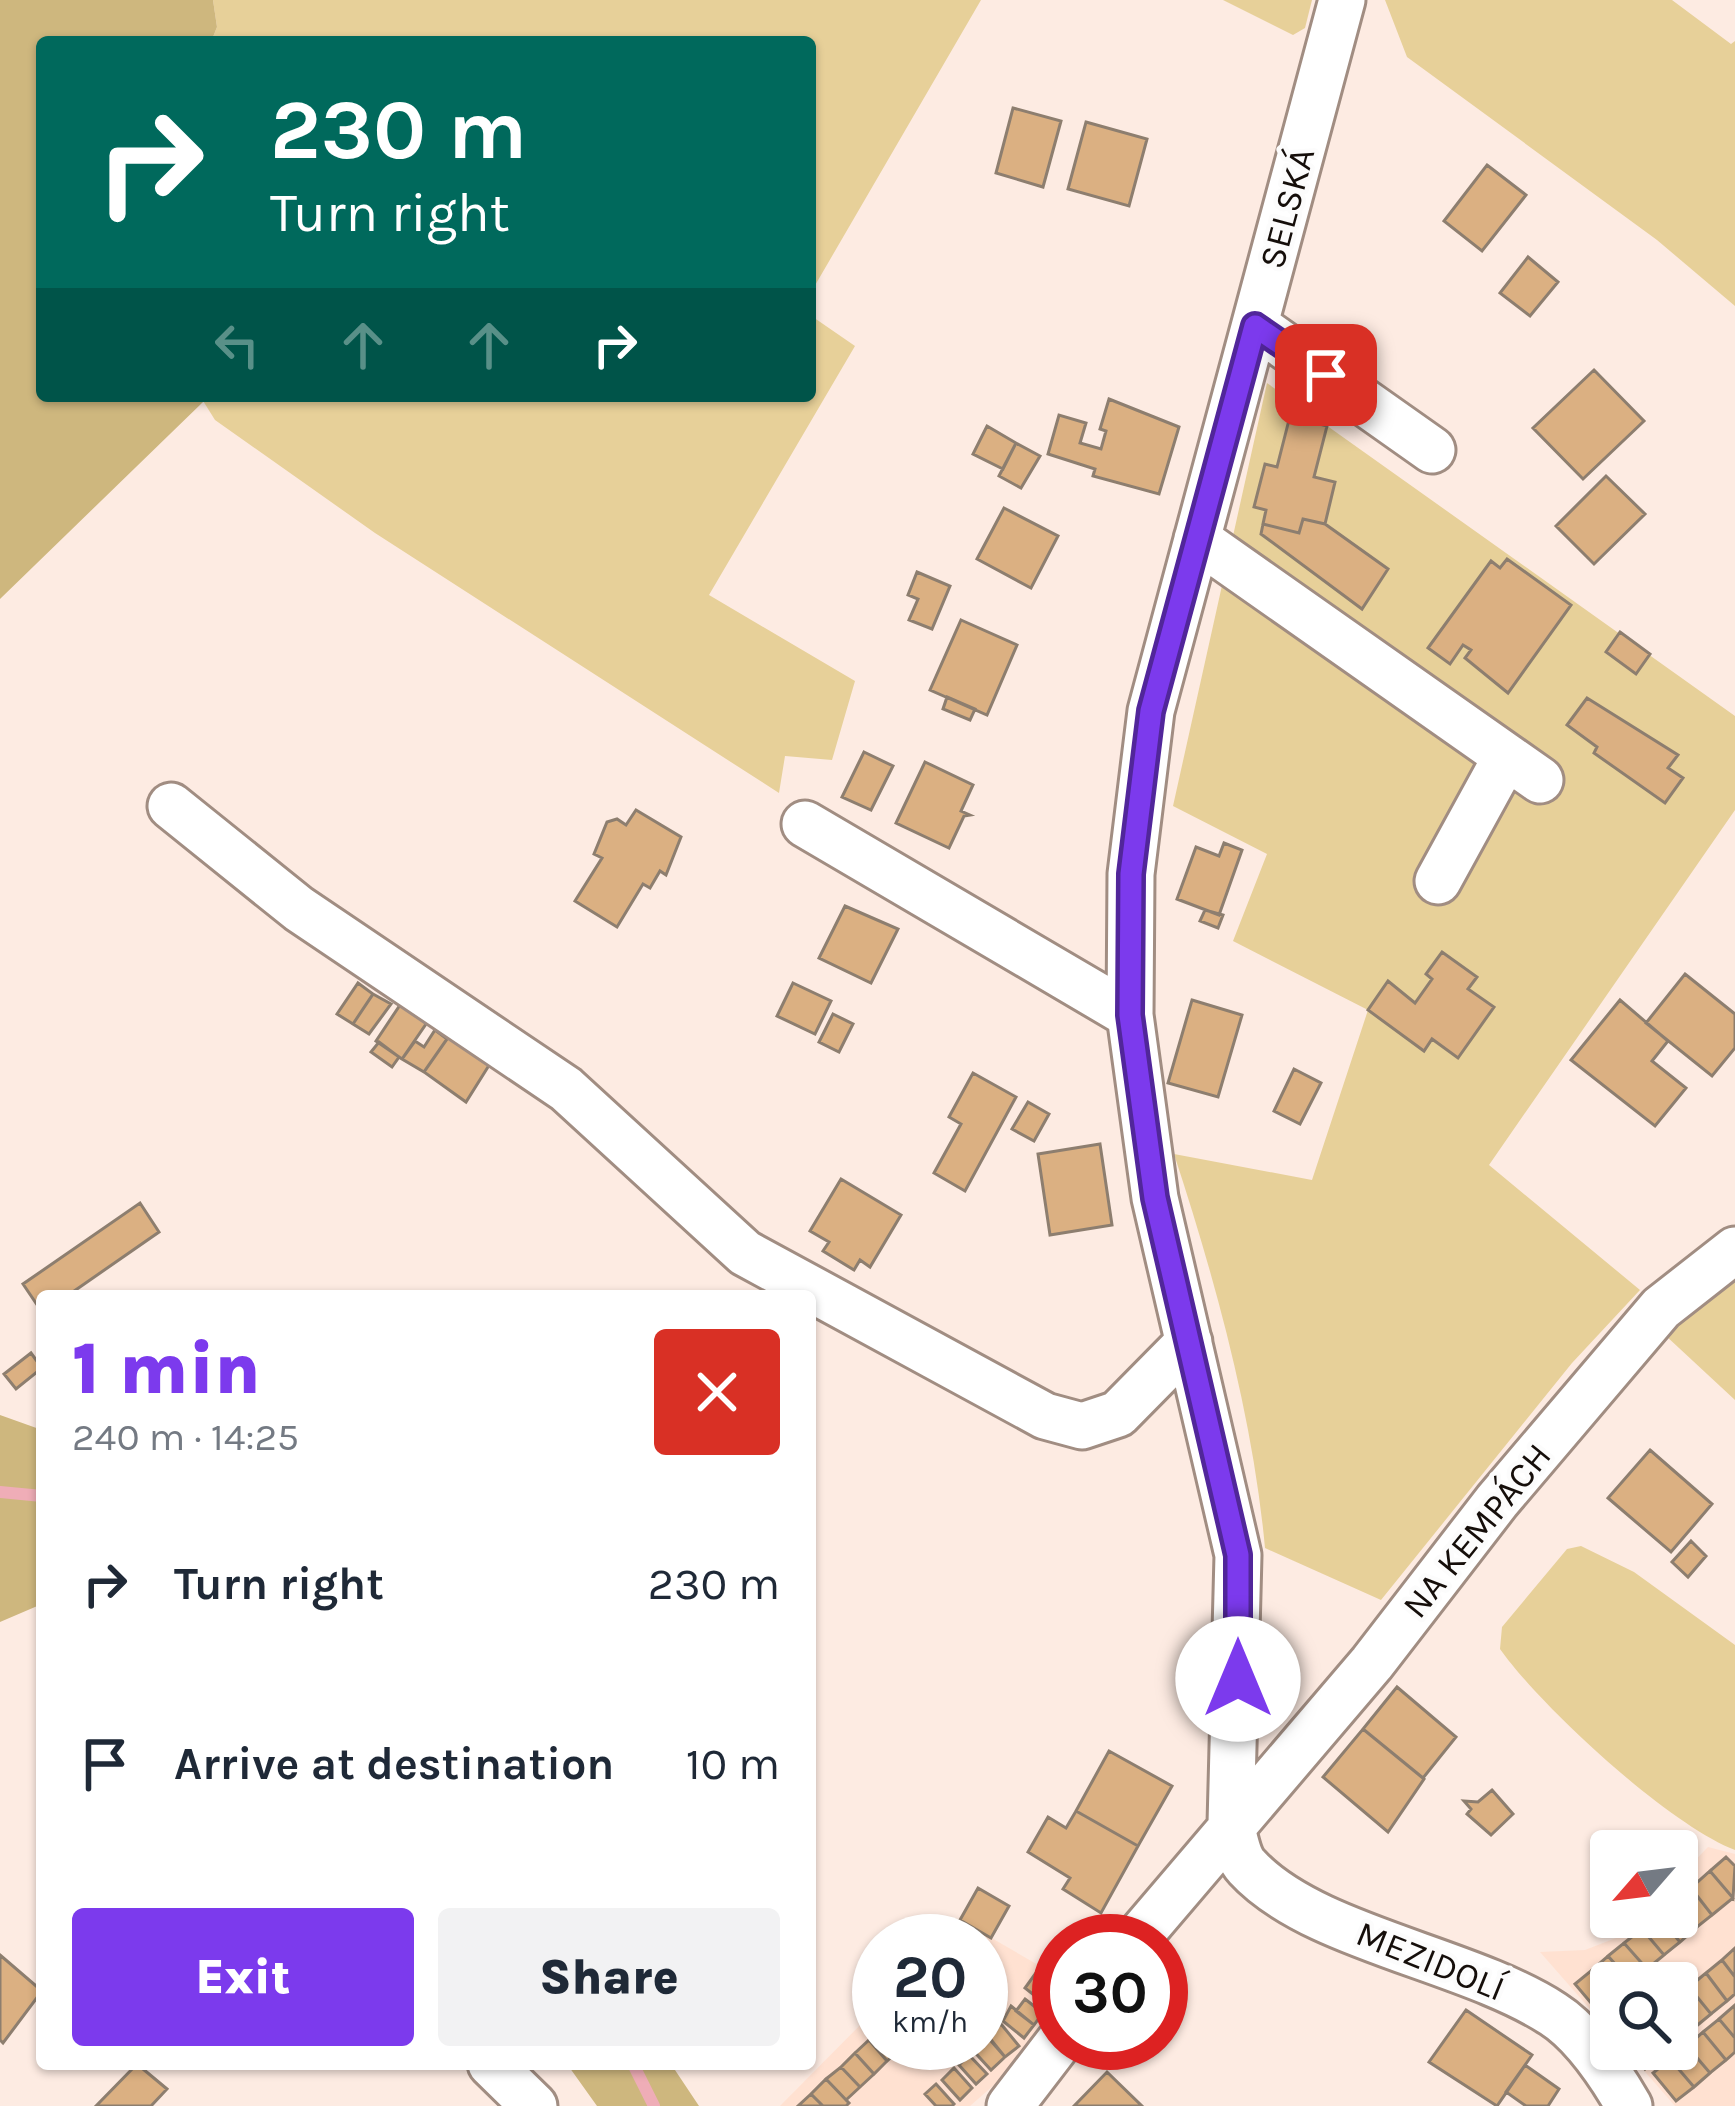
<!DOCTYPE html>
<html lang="en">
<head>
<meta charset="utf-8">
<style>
	body { margin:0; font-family:Karla,sans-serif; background:#f2f2f3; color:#1f2937; height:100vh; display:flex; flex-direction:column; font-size:45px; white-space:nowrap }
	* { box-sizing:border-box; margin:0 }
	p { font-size:39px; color:#747a83 }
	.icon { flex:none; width:66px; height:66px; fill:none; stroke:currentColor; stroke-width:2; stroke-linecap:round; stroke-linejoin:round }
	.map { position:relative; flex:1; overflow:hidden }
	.drawer { position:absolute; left:36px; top:1290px; width:780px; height:780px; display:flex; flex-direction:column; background:#fff; border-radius:12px; box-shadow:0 3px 9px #0004 }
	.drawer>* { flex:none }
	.banner { position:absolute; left:36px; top:36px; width:780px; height:366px; border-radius:12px; box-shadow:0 3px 9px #0004; background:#00695c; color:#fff; overflow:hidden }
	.needle { width:78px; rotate:242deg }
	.tools { position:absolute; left:1590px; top:1830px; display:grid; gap:24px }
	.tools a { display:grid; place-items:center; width:108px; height:108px; border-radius:12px; background:#fff; box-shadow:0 3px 9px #0004; font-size:60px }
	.speed { position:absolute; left:852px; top:1914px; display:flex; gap:24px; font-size:60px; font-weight:700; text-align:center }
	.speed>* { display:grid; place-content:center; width:156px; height:156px; border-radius:50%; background:#fff; box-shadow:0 3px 9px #0004; line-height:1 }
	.speed small { font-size:30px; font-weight:400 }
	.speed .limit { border:18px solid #d22; background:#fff; color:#111 }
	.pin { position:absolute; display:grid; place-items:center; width:102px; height:102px; color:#fff; margin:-51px; border-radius:24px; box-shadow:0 6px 18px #0006 }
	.me { position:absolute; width:132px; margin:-66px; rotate:0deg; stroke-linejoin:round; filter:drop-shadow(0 0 9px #0008) }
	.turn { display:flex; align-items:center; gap:42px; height:252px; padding:0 36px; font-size:54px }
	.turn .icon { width:156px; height:156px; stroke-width:2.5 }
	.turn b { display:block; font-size:84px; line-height:102px }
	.lanes { display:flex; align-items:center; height:114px; padding:0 36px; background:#0003; justify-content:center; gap:60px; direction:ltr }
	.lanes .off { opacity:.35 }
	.round { display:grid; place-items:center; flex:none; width:126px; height:126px; border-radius:12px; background:#f2f2f3 }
	.summary { display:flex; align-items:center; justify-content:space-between; height:204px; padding:0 36px }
	h1 { font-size:72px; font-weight:800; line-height:90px; color:#7c3aed }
	.button { display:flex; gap:24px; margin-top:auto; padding:24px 36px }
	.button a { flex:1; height:138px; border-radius:12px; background:#7c3aed; color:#fff; font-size:48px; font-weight:800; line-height:138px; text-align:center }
	.button a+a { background:#f2f2f3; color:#1f2937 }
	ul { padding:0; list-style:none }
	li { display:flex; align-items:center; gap:36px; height:180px; padding:0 36px }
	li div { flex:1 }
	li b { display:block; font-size:45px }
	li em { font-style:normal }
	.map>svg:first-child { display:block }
</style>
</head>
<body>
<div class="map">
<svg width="1735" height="2106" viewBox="0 0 1735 2106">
	<rect width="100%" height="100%" fill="#fdebe2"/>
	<!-- built -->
	<path fill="#ffe1d1" d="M 1708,1847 L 1735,1854 L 1735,2106 L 1675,2106 L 1625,2049 L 1677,2049 L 1677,1983 L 1611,1983 L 1611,2033 L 1540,1952 L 1585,1950 L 1621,1936 L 1639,1917 L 1677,1917 L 1677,1879 Z
		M 962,1921 L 1059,1977 L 1059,2005 L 1010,2071 L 970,2106 L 780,2106 L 879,2006 L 879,2043 L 981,2043 L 981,1941 L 942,1941 Z"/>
	<!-- green -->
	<path fill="#e7d099" d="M 213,0 L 981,0 L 810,294 L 810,42 L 211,42 L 217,27 Z
		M 1223,0 L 1312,0 L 1305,28 L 1293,35 Z
		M 1385,0 L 1672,0 L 1731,44 L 1735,41 L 1735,306 L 1657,240 L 1407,57 Z
		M 810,315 L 855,346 L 709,595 L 855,681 L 832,760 L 785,756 L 779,793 L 375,533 L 215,420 L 200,396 L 810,396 Z
		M 1267,383 L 1735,716 L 1735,810 L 1489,1165 L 1640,1290 L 1572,1363 L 1381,1600 L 1265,1548 C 1253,1417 1215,1279 1174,1154 L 1312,1180 L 1368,1010 L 1233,941 L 1267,854 L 1173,806 Z
		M 1735,1274 L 1735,1400 L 1665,1335 Z
		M 1581,1546 L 1634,1572 L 1735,1645 L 1735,1850 C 1669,1825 1541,1707 1500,1649 L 1502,1627 L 1567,1549 Z"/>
	<!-- forest -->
	<path fill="#ceb77e" d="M 0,0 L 213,0 L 217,27 L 211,42 L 42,42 L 42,396 L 200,396 L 203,402 L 0,599 Z
		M 0,1415 L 42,1430 L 42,1604 L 0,1622 Z
		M 567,2064 L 671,2064 L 699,2106 L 597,2106 Z"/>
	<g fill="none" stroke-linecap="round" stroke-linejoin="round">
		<!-- stream -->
		<path stroke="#efadb7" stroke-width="12" d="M 0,1492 L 42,1496
			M 633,2064 L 654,2106"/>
	</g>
	<!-- building -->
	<path fill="#dbb082" stroke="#8d7e6f" stroke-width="3" d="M 1013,108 L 1061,121 L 1043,187 L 996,173 Z
		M 1086,122 L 1147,139 L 1129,206 L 1068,189 Z
		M 1487,165 L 1526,195 L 1482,251 L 1444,221 Z
		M 1528,257 L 1558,282 L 1530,316 L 1500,293 Z
		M 1594,370 L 1644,421 L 1583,479 L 1533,428 Z
		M 1109,399 L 1179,427 L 1159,494 L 1093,476 L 1095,469 L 1048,454 L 1059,415 L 1086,423 L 1080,443 L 1101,449 L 1106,431 L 1100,429 Z
		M 1290,416 L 1327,426 L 1314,477 L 1335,482 L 1325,524 L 1303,519 L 1299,533 L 1263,524 L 1266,510 L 1254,507 L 1265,464 L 1277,467 Z
		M 987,426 L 1016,443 L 1003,469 L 973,454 Z
		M 1016,443 L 1040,456 L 1021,488 L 999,476 Z
		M 1606,476 L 1645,514 L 1594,564 L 1556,526 Z
		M 1004,508 L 1058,536 L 1031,588 L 977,559 Z
		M 1303,519 L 1325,524 L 1388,569 L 1362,609 L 1261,534 L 1263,524 L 1299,533 Z
		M 1507,559 L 1571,605 L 1508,693 L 1465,658 L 1471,650 L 1463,645 L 1450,664 L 1428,648 L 1491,561 L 1500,568 Z
		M 917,572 L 950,586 L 932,629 L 909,620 L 918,599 L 908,595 Z
		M 961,620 L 1017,645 L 987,715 L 930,690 Z
		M 1620,632 L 1650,654 L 1636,674 L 1606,652 Z
		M 947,697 L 975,709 L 970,720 L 943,709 Z
		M 1587,698 L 1678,755 L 1668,768 L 1683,778 L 1665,803 L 1594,753 L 1597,747 L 1567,725 Z
		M 864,752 L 893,766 L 871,810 L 842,797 Z
		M 925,762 L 973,785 L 961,811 L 970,815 L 964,816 L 949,848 L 896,823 Z
		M 636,810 L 681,837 L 666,875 L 660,871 L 650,888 L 643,884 L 617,927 L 575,901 L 602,858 L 594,854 L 607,822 L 617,819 L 626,825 Z
		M 1224,843 L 1242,850 L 1219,915 L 1177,899 L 1196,847 L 1219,856 Z
		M 845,906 L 898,929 L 871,983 L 819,958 Z
		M 1205,910 L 1223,915 L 1218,928 L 1200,921 Z
		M 1442,952 L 1477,977 L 1468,989 L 1494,1007 L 1458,1058 L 1432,1039 L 1424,1051 L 1368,1010 L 1388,981 L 1415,1003 L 1432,979 L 1426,974 Z
		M 1685,974 L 1735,1014 L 1735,1048 L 1712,1076 L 1646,1023 Z
		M 358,983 L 373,994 L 353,1024 L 337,1014 Z
		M 793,983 L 831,1001 L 815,1034 L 777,1016 Z
		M 408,993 L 435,1011 L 402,1059 L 376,1041 Z
		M 373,994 L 391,1004 L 369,1034 L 353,1024 Z
		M 1192,1000 L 1242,1015 L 1218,1097 L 1168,1083 Z
		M 1620,1000 L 1668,1041 L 1652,1061 L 1686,1088 L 1655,1126 L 1571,1060 Z
		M 833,1014 L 853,1024 L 839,1052 L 819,1042 Z
		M 458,1023 L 498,1051 L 466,1102 L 424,1072 Z
		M 435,1030 L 447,1039 L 424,1072 L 402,1059 L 415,1041 L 424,1047 Z
		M 379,1042 L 399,1057 L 392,1067 L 371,1052 Z
		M 1294,1069 L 1321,1083 L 1300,1124 L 1274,1111 Z
		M 973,1073 L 1016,1097 L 965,1191 L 934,1173 L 961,1124 L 949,1117 Z
		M 1028,1102 L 1049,1114 L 1034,1141 L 1012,1129 Z
		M 1100,1144 L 1112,1225 L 1050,1235 L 1038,1154 Z
		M 841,1179 L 901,1215 L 870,1267 L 860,1260 L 854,1270 L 823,1251 L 829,1242 L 810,1231 Z
		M 140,1203 L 159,1232 L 67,1296 L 42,1296 L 42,1312 L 23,1284 Z
		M 31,1353 L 42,1368 L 16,1389 L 4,1374 Z
		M 1650,1450 L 1712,1504 L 1671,1552 L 1608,1498 Z
		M 1691,1541 L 1706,1556 L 1688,1577 L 1672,1562 Z
		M 1397,1687 L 1456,1737 L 1423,1778 L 1363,1729 Z
		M 1363,1729 L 1424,1779 L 1388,1832 L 1323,1777 Z
		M 1109,1751 L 1172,1786 L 1138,1846 L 1076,1811 Z
		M 1492,1790 L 1513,1814 L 1491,1835 L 1467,1814 L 1471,1809 L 1464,1801 L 1478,1802 Z
		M 1076,1811 L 1138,1846 L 1101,1913 L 1063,1889 L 1070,1878 L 1028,1852 L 1048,1817 L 1066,1828 Z
		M 1726,1857 L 1735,1866 L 1733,1898 L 1710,1871 Z
		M 1710,1871 L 1733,1898 L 1712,1915 L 1691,1888 Z
		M 978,1888 L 1009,1906 L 991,1938 L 960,1920 Z
		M 1691,1888 L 1712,1915 L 1697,1927 L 1677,1903 Z
		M 1677,1903 L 1697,1927 L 1680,1942 L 1659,1917 L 1677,1917 Z
		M 1659,1917 L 1680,1942 L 1664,1955 L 1642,1929 Z
		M 965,1929 L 979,1941 L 956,1941 Z
		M 1642,1929 L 1664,1955 L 1647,1969 L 1624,1943 Z
		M 1624,1943 L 1647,1969 L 1631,1982 L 1608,1956 Z
		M 1735,1948 L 1735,1977 L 1722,1960 Z
		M 0,1955 L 42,1991 L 3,2043 L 0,2040 Z
		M 1608,1956 L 1631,1982 L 1611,1983 L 1611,1992 L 1592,1970 Z
		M 1722,1960 L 1735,1977 L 1735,1994 L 1727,2001 L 1706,1973 Z
		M 1038,1970 L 1059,1989 L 1049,2007 L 1025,1988 Z
		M 1592,1970 L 1611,1992 L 1597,2010 L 1575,1984 Z
		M 1706,1973 L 1727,2001 L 1711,2014 L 1689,1987 Z
		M 1689,1987 L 1711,2014 L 1694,2028 L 1677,2006 L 1677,1997 Z
		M 1025,1999 L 1043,2013 L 1034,2025 L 1016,2011 Z
		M 1735,2005 L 1735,2038 L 1719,2019 Z
		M 1011,2006 L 1034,2025 L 1024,2038 L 1003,2021 Z
		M 1677,2006 L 1694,2028 L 1678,2041 L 1677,2039 Z
		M 1466,2010 L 1532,2055 L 1497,2106 L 1429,2062 Z
		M 1719,2019 L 1735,2038 L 1735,2052 L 1726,2060 L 1703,2032 Z
		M 1001,2024 L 1019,2046 L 1005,2057 L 988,2036 Z
		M 879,2030 L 879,2043 L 904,2045 L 887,2061 L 869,2040 Z
		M 1703,2032 L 1726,2060 L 1710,2073 L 1687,2046 Z
		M 984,2033 L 1005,2057 L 991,2070 L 969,2046 L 981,2043 Z
		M 869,2040 L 887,2061 L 874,2074 L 855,2053 Z
		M 1687,2046 L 1710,2073 L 1694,2087 L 1670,2059 Z
		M 1629,2049 L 1658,2049 L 1662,2054 L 1645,2069 Z
		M 855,2053 L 874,2074 L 860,2087 L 841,2067 Z
		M 969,2055 L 987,2074 L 976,2084 L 959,2065 Z
		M 1670,2059 L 1694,2087 L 1676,2101 L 1653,2073 Z
		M 137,2064 L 167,2089 L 151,2106 L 96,2106 Z
		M 1525,2065 L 1559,2089 L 1548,2106 L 1526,2106 L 1506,2092 Z
		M 841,2067 L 860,2087 L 846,2100 L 826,2079 Z
		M 954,2068 L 972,2088 L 960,2100 L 942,2080 Z
		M 1107,2072 L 1142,2106 L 1074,2106 Z
		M 826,2079 L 849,2103 L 846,2106 L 823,2106 L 811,2094 Z
		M 936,2084 L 954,2104 L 952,2106 L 936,2106 L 925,2094 Z
		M 811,2094 L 823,2106 L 798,2106 Z"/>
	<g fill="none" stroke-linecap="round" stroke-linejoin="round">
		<defs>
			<path id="minor" d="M 1342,0 L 1151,711 L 1131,874 L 1130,1015 L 1155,1198 L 1238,1555 L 1231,1824 C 1235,1837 1237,1857 1247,1867 C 1312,1938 1467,1958 1553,2014 C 1583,2033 1611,2075 1629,2106
				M 1255,325 L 1432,450
				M 1197,539 L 1540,780
				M 171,806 L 299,909 L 566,1089 L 745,1253 L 1045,1416 L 1082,1426 L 1118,1414 L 1189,1342
				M 805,824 L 1130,1015
				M 1438,881 L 1506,757
				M 1135,1941 L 1372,1663 L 1497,1501 L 1661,1308 L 1735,1250
				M 491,2064 L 534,2106
				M 1010,2106 L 1059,2042"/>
		</defs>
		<!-- minor casing -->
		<use href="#minor" stroke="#a18d82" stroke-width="51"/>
		<!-- minor -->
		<use href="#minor" stroke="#fff" stroke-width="45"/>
	</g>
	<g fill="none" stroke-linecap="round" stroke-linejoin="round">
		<defs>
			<path id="route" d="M 1238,1679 L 1238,1555 L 1155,1198 L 1130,1015 L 1131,874 L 1151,711 L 1255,326 L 1326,375"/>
		</defs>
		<!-- route casing -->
		<use href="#route" stroke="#51269a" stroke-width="30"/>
		<!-- route -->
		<use href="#route" stroke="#7c3aed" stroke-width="21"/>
	</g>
	<g text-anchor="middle" stroke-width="9" stroke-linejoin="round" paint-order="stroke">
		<!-- street labels -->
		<g font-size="36" fill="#150e0a" stroke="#fcfcfc">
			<text transform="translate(1286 208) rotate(-75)" y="13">SELSKÁ</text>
			<text transform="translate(1476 1530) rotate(-51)" y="13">NA KEMPÁCH</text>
			<text transform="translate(1431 1960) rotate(22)" y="13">MEZIDOLÍ</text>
		</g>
	</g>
</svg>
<div class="tools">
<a><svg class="needle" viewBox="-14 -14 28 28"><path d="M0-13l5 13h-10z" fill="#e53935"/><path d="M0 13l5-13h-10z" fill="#747a83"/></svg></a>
<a><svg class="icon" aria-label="search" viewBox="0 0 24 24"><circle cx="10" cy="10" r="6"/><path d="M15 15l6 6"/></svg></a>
</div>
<div class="speed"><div>20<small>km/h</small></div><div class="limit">30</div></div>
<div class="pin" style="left:1326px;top:375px;background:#d93025"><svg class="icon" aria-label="arrive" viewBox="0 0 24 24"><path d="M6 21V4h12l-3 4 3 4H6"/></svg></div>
<svg class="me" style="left:1238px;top:1679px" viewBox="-20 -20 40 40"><circle r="19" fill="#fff"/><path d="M0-13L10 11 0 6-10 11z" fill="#7c3aed"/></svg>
<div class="banner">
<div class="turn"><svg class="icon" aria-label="right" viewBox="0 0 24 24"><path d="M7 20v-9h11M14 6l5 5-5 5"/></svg><div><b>230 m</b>Turn right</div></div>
<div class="lanes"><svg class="icon off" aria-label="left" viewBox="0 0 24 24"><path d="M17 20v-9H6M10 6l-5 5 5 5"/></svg><svg class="icon off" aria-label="ahead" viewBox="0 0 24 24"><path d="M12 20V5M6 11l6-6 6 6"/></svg><svg class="icon off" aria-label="ahead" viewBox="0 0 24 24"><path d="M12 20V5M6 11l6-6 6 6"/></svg><svg class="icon" aria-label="right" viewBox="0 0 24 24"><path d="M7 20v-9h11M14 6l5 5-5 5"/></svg></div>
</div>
<section class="drawer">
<div class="summary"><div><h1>1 min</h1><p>240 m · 14:25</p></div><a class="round" style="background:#d93025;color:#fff"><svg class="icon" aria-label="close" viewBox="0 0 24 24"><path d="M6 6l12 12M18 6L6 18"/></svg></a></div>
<ul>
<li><svg class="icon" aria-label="right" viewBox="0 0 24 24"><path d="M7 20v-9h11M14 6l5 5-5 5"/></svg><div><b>Turn right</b></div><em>230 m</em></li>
<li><svg class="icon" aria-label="arrive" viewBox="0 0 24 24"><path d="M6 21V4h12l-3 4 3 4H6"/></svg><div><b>Arrive at destination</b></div><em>10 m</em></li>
</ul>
<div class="button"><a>Exit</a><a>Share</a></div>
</section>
</div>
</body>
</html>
